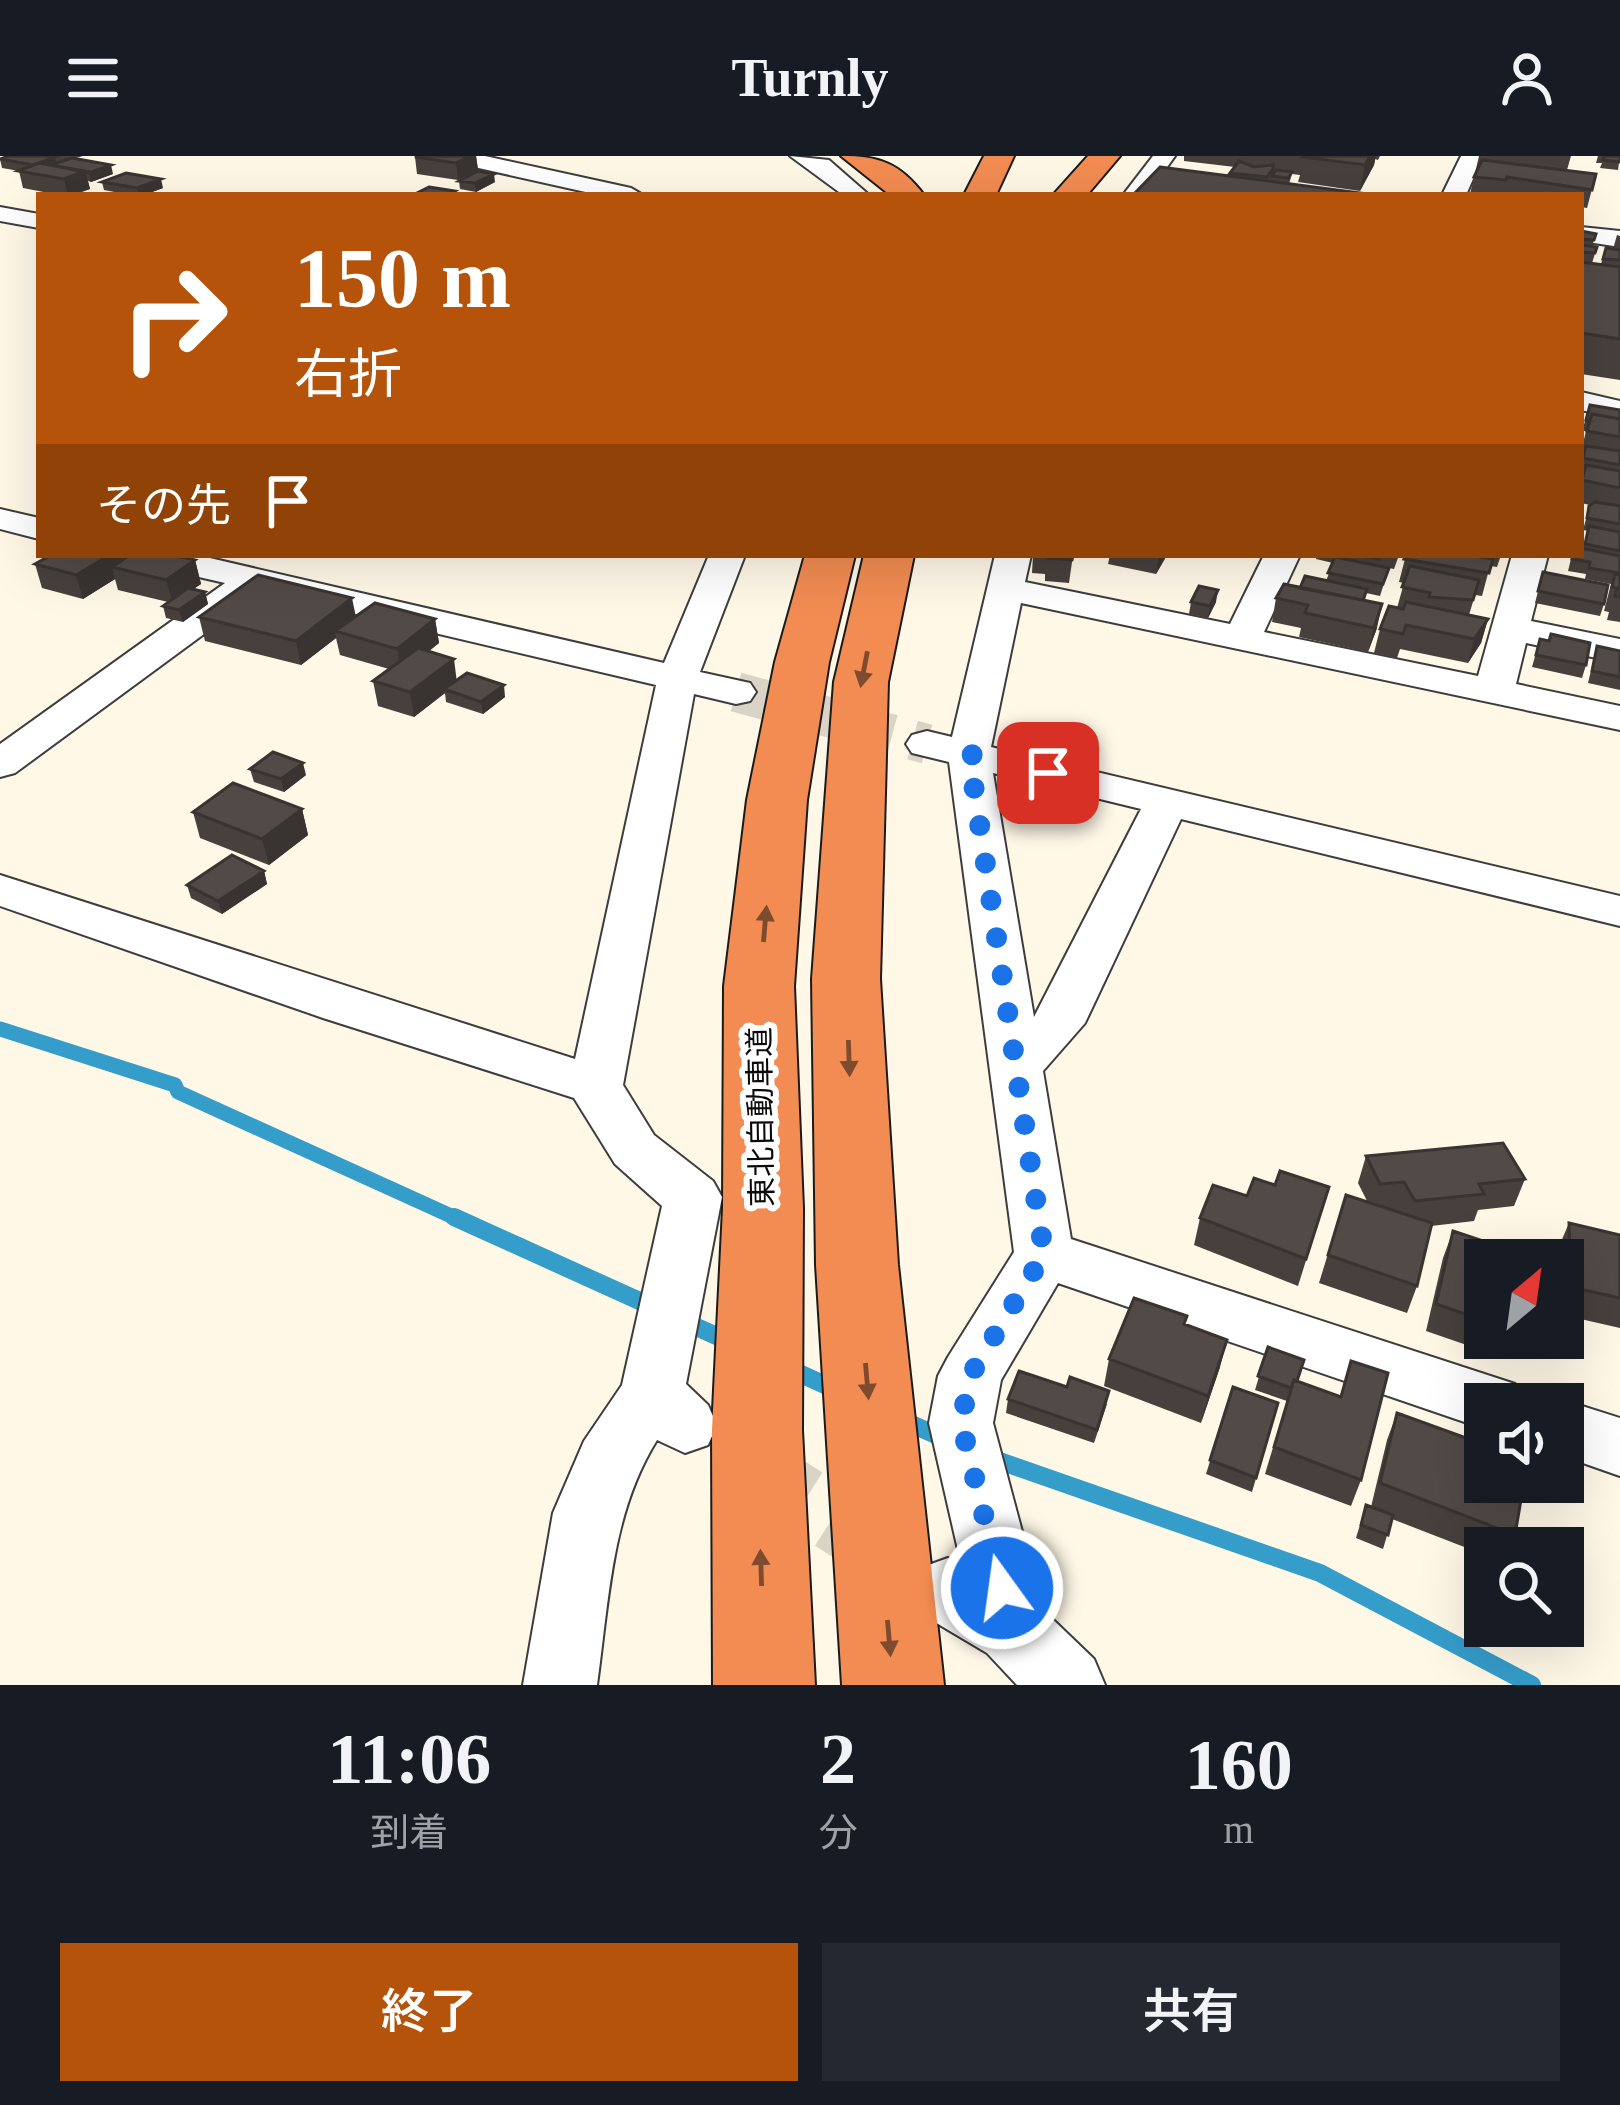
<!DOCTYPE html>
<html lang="ja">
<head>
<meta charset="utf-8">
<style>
	body { margin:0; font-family:"Times New Roman","Noto Sans JP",serif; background:#242831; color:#f1f3f6; height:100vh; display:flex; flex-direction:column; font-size:45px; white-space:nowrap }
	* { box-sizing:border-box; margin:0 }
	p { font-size:39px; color:#9ea1a6 }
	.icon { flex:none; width:66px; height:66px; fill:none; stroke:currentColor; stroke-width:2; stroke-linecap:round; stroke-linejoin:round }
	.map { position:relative; height:1529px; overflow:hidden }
	.drawer { display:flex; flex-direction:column; background:#171b24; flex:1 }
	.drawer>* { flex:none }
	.guide { position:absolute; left:36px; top:36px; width:1548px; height:366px; border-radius:0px; box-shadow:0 12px 48px #0002; background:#b45309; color:#fff; overflow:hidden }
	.needle { width:78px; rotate:29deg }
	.buttons { position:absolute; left:1464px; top:1083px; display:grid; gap:24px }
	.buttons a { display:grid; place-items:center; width:120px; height:120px; border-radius:0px; background:#171b24; box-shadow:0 12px 48px #0002; font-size:60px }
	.pin { position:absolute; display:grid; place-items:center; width:102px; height:102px; color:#fff; margin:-51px; border-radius:24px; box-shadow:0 6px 18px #0006 }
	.me { position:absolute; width:132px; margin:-66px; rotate:346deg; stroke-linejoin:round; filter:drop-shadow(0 0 9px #0008) }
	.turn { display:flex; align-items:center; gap:42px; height:252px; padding:0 60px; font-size:54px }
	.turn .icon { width:156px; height:156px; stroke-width:2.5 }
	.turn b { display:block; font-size:84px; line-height:102px }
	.then { display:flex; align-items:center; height:114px; padding:0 60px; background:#0003; gap:24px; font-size:45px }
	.eta { display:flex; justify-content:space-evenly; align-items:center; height:204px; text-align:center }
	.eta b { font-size:72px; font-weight:600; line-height:84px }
	.button { display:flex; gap:24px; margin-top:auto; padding:24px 60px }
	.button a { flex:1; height:138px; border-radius:0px; background:#b45309; color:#fff; font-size:48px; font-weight:600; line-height:138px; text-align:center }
	.button a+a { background:#242831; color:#f1f3f6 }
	header { display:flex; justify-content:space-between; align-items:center; height:156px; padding:0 60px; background:#171b24; font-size:54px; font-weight:600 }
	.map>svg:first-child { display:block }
</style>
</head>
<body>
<header><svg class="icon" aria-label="menu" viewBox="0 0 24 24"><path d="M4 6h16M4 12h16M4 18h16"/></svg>Turnly<svg class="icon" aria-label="person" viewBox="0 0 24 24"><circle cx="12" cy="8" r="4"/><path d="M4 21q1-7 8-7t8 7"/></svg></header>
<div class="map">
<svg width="1620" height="1529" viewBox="0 0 1620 1529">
	<rect width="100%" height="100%" fill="#fff8e7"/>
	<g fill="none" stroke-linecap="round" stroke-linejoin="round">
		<!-- stream-far1 -->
		<path stroke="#359dca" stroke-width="15" d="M 0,873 L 175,929 L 178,936 L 460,1064"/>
		<!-- stream -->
		<path stroke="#359dca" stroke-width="18" d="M 454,1061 L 655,1152
			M 681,1164 L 732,1187
			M 790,1213 L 836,1234
			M 900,1263 L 945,1283
			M 988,1301 L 1320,1417 L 1532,1529"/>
		<!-- minor-tunnel-far1 -->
		<path stroke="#dad4c6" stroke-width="40" stroke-dasharray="40 21" stroke-linecap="butt" d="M 736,536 L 927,588"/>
		<!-- minor-tunnel -->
		<path stroke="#dad4c6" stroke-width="66" stroke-dasharray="66 33" stroke-linecap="butt" d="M 749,1309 L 888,1397"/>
		<defs>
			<path id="minor" d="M 444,0 L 485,0 L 631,32 L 643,39 L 599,39 L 447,5 Z
				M 790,0 L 829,4 L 869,39 L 843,39 Z
				M 1153,0 L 1175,0 L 1147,39 L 1123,39 Z
				M 1461,0 L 1483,0 L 1466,39 L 1442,39 Z
				M 0,51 L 39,58 L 39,72 L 0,65 Z
				M 1581,71 L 1620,75 L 1620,91 L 1581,85 Z
				M 1581,236 L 1620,245 L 1620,263 L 1581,254 Z
				M 0,353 L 39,362 L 39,383 L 0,373 Z
				M 133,399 L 197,399 L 664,507 L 709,399 L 745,399 L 700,516 L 750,527 L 756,536 L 750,545 L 736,548 L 694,538 L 623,929 L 654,979 L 713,1025 L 722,1041 L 686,1228 L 708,1249 L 717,1269 L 708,1289 L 685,1297 L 657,1284 C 611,1358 609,1444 597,1529 L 523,1529 L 553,1357 L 584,1285 L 622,1229 L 662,1050 L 615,1008 L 574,942 L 323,862 L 0,750 L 0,719 L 575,903 L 656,529 L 261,436 L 15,617 L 0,621 L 0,588 L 225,427 L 138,407 Z
				M 995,399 L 1031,399 L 1025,426 L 1230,468 L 1264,399 L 1300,399 L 1264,476 L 1478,520 L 1512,399 L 1548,399 L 1531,465 L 1620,483 L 1620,507 L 1526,487 L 1516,528 L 1620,550 L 1620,574 L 1021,447 L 991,591 L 1620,740 L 1620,770 L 1181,663 L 1085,867 L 1043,915 L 1071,1083 L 1515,1228 L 1524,1248 L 1485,1248 L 1485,1273 L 1058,1127 L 1001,1224 L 993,1267 L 1043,1454 L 1094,1503 L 1105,1529 L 1017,1529 L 987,1497 L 923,1459 L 913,1435 L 923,1411 L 948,1402 L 961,1407 L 929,1267 L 938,1220 L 948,1201 L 1014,1096 L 949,606 L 912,597 L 906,588 L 912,579 L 927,575 L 952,581 ZM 993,617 L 1141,653 L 1034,861 Z
				M 1563,1244 L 1620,1262 L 1620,1320 L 1563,1300 L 1563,1248 L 1551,1248 Z"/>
			<path id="highway" d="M 841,0 C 879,0 900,7 924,39 L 890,39 Z
				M 984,0 L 1014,0 L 996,39 L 964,39 Z
				M 1088,0 L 1120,0 L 1087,39 L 1053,39 Z
				M 805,399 L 855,399 L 829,506 L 807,644 L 794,830 L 803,1052 L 802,1274 L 815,1529 L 713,1529 L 712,1274 L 723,1052 L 724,830 L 747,644 L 775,506 Z
				M 864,399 L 914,399 L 888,526 L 880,823 L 898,1109 L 944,1529 L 842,1529 L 816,1109 L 812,823 L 834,526 Z"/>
		</defs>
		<!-- minor casing -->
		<use href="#minor" stroke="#3d3d3d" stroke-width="4"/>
		<!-- highway casing -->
		<use href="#highway" stroke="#1b1b1b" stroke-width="4"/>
		<!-- minor -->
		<use href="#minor" fill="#fff" fill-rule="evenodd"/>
		<!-- highway -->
		<use href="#highway" fill="#f28c52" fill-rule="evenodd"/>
	</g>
	<!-- wall -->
	<path fill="#47403c" d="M 9,0 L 83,0 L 76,2 L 113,18 L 91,26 L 88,25 L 90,33 L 74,39 L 59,39 L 23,32 L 19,15 L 2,12 L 0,3 Z
		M 418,0 L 476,0 L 478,14 L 458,24 L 417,18 L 415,1 Z
		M 1184,0 L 1380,0 L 1378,4 L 1375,3 L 1374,9 L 1360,35 L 1298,26 L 1300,19 L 1292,18 L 1289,28 L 1375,39 L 1133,39 L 1230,20 L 1235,11 L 1184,5 Z
		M 1479,0 L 1571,0 L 1567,14 L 1596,18 L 1587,52 L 1581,51 L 1581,39 L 1470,38 Z
		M 1598,0 L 1620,0 L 1618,14 L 1600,12 L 1602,7 L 1596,7 Z
		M 459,25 L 495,26 L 476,36 L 460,33 Z
		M 102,26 L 163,32 L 144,39 L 130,39 L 104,34 Z
		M 1581,75 L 1596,78 L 1592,90 L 1597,91 L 1592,107 L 1601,108 L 1606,92 L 1613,93 L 1617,79 L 1620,80 L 1620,224 L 1581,218 Z
		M 1590,249 L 1620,254 L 1620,466 L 1607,464 L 1609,456 L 1604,455 L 1611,428 L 1585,423 L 1586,418 L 1568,415 L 1572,399 L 1583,393 L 1588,375 L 1583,374 L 1590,349 L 1581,347 L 1581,323 L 1584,314 L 1581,314 L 1584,298 L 1581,296 L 1586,275 L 1582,275 Z
		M 125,399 L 126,401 L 195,404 L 201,428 L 193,433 L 205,436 L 208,448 L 183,466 L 166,462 L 163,450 L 168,446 L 118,434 L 115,423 L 83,443 L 42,432 L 35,408 Z
		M 1033,399 L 1073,399 L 1069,427 L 1045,425 L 1045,418 L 1032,417 Z
		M 1110,399 L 1167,399 L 1156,418 L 1108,408 Z
		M 1317,399 L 1399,399 L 1394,413 L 1389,412 L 1380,440 L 1366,437 L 1365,445 L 1377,472 L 1368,496 L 1299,481 L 1301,472 L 1272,466 L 1276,442 L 1300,432 L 1326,425 L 1333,407 L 1316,403 Z
		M 1406,399 L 1501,399 L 1497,411 L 1490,410 L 1482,440 L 1475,439 L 1469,459 L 1488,463 L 1481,487 L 1468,507 L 1400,493 L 1397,502 L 1374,497 L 1380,473 L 1397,452 L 1404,427 L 1399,426 Z
		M 1543,416 L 1604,448 L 1600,460 L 1535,447 Z
		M 1191,446 L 1216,446 L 1208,462 L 1189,458 Z
		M 356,460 L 435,463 L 439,487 L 429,495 L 457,524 L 505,541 L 483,558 L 446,546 L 445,537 L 414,561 L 378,550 L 373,525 L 389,513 L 340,499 L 336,482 L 301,509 L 205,485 L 199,461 Z
		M 1540,483 L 1549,485 L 1586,509 L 1582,522 L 1532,511 Z
		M 1597,490 L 1620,495 L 1620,534 L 1588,527 Z
		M 250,613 L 306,619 L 284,636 L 254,626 Z
		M 302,653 L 308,679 L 269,709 L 200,682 L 193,656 Z
		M 264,715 L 267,728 L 222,758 L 191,742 L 187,729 Z
		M 1366,1000 L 1525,1023 L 1514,1050 L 1478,1054 L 1474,1065 L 1431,1070 L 1417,1130 L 1407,1157 L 1319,1127 L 1346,1039 L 1367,1045 L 1358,1027 Z
		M 1275,1029 L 1329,1031 L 1298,1130 L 1194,1089 L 1200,1062 Z
		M 1569,1067 L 1620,1079 L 1620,1172 L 1563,1159 L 1563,1104 L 1558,1104 L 1557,1095 Z
		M 1453,1075 L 1485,1104 L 1485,1182 L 1493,1182 L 1487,1196 L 1426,1175 L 1443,1102 Z
		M 1268,1191 L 1297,1225 L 1340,1240 L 1351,1205 L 1361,1324 L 1351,1350 L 1265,1318 L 1287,1245 L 1255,1234 Z
		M 1109,1203 L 1220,1211 L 1201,1267 L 1104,1230 Z
		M 1067,1231 L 1107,1248 L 1094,1287 L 1006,1257 L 1008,1243 Z
		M 1233,1231 L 1278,1247 L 1252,1336 L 1206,1318 Z
		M 1397,1257 L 1473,1285 L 1481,1267 L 1515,1379 L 1509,1392 L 1485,1392 L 1485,1399 L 1392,1363 L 1383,1393 L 1356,1382 L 1366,1349 L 1371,1351 L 1387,1284 Z"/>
	<!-- shaded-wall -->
	<path fill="#393431" d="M 470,0 L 476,0 L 478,14 L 458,24 L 456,7 Z
		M 1370,0 L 1376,0 L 1374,9 L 1360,35 L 1365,9 Z
		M 55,1 L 57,10 L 33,9 Z
		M 111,9 L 113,18 L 91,26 L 89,17 Z
		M 85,15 L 90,33 L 68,39 L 64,23 Z
		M 494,18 L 495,26 L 476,36 L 475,27 Z
		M 161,23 L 163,32 L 144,39 L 139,39 L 137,32 Z
		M 110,399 L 125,399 L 130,414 L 112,411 L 115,423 L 83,443 L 76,419 Z
		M 1159,399 L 1167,399 L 1156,418 Z
		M 195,404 L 201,428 L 173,447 L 166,424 Z
		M 1218,434 L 1216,446 L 1208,462 L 1210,450 Z
		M 205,436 L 208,448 L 183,466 L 179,454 Z
		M 352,442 L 357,466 L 335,475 L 336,482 L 301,509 L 296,485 Z
		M 1382,448 L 1377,472 L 1368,496 L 1374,472 Z
		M 435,463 L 439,487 L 401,517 L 397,493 Z
		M 1488,463 L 1481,487 L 1468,507 L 1474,483 Z
		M 454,503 L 457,527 L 444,533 L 445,537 L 414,561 L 410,536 Z
		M 504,529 L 505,541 L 483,558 L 481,546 Z
		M 303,607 L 306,619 L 284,636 L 281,623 Z
		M 302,653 L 308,679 L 269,709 L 262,683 Z
		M 264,715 L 267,728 L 222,758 L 218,745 Z
		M 1227,1184 L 1220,1211 L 1201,1267 L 1208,1240 Z"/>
	<!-- building -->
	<path fill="#524a46" stroke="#393431" stroke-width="3" d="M 9,0 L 49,0 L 55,1 L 33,9 L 0,3 Z
		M 418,0 L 470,0 L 456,7 L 415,1 Z
		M 1304,0 L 1370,0 L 1365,9 L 1303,1 Z
		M 1604,0 L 1620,0 L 1620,6 L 1603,4 Z
		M 72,2 L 111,9 L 89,17 L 50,9 Z
		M 1482,4 L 1596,18 L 1592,34 L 1507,21 L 1506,24 L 1474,21 Z
		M 1239,5 L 1254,11 L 1273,9 L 1273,13 L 1267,21 L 1230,17 Z
		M 39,7 L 85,15 L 64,23 L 18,15 Z
		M 1160,11 L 1375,39 L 1134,38 Z
		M 1276,14 L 1292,16 L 1288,22 L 1272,20 Z
		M 478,15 L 494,18 L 475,27 L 459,25 Z
		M 126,17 L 161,23 L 137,32 L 102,26 Z
		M 429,31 L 455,35 L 448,39 L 419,36 Z
		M 1581,75 L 1596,78 L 1594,84 L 1581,83 Z
		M 1581,89 L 1597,91 L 1595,97 L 1581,96 Z
		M 1606,92 L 1620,94 L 1620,104 L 1603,103 Z
		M 1581,106 L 1620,111 L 1620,183 L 1581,177 Z
		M 1590,249 L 1620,254 L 1620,263 L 1592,258 L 1590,264 L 1586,264 Z
		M 1592,258 L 1620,263 L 1620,281 L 1587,275 Z
		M 1586,290 L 1620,295 L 1620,309 L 1583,302 Z
		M 1586,309 L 1620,315 L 1620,332 L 1582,324 Z
		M 1595,346 L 1620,350 L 1620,368 L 1587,362 L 1589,350 Z
		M 1589,370 L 1620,376 L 1620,395 L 1585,388 Z
		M 1581,392 L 1620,400 L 1620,417 L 1589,412 L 1590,406 L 1572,403 L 1573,399 L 1581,399 Z
		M 51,399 L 110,399 L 76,419 L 35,408 Z
		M 130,399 L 172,399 L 195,404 L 166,424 L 112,411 Z
		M 1047,399 L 1073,399 L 1072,404 L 1047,402 Z
		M 1356,399 L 1380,399 L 1379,403 Z
		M 1406,399 L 1482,399 L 1481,401 L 1493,403 L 1489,417 L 1404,403 Z
		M 1335,401 L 1389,412 L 1383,428 L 1328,417 Z
		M 1410,410 L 1479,424 L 1473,444 L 1429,441 L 1430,437 L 1402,431 Z
		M 1543,416 L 1608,429 L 1604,448 L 1538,435 Z
		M 1615,418 L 1620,419 L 1620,441 L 1615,440 L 1617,432 L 1612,431 Z
		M 258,419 L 352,442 L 296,485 L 199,461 Z
		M 1305,420 L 1367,433 L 1363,444 L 1300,432 Z
		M 1284,428 L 1382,448 L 1374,472 L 1305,457 L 1308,449 L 1276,442 Z
		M 1199,430 L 1218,434 L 1210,450 L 1191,446 Z
		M 188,432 L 205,436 L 179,454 L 163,450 Z
		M 1406,446 L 1488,463 L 1474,483 L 1406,469 L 1403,478 L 1380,473 L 1389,450 L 1403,453 Z
		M 375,447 L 435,463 L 397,493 L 335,475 Z
		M 1551,478 L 1590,487 L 1586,509 L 1536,499 L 1540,483 L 1549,485 Z
		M 1597,490 L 1620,495 L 1620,521 L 1592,515 Z
		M 418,492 L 454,503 L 410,536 L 373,525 Z
		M 467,517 L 504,529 L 481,546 L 444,533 Z
		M 273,596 L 303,607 L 281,623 L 250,613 Z
		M 233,627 L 302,653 L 262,683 L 193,656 Z
		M 232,699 L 264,715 L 218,745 L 187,729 Z
		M 1503,987 L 1525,1023 L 1479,1028 L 1484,1038 L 1415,1045 L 1404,1026 L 1380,1028 L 1366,1000 Z
		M 1280,1015 L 1329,1031 L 1306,1103 L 1200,1062 L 1213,1029 L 1247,1040 L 1254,1022 L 1275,1029 Z
		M 1346,1039 L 1432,1067 L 1417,1130 L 1328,1099 Z
		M 1569,1067 L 1620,1079 L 1620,1142 L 1571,1131 Z
		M 1453,1075 L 1513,1095 L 1511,1104 L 1485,1104 L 1485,1165 L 1436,1148 Z
		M 1134,1142 L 1187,1160 L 1184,1168 L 1227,1184 L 1208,1240 L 1109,1203 Z
		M 1268,1191 L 1304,1204 L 1297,1225 L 1294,1224 L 1291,1232 L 1258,1220 Z
		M 1351,1205 L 1388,1217 L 1361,1324 L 1274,1291 L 1294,1224 L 1341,1241 Z
		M 1019,1215 L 1067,1231 L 1070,1221 L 1109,1235 L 1097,1274 L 1008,1243 Z
		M 1233,1231 L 1278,1247 L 1256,1322 L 1210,1304 Z
		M 1397,1257 L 1477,1286 L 1481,1267 L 1485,1268 L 1485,1326 L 1524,1326 L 1515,1379 L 1380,1327 Z
		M 1366,1349 L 1393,1359 L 1388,1379 L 1361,1369 Z"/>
	<!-- one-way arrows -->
	<defs><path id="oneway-solid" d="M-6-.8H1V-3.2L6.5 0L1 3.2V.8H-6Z" transform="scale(3)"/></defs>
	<g fill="#7e4b2e">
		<use href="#oneway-solid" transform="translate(864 513) rotate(101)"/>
		<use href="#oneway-solid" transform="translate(765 768) rotate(-85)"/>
		<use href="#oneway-solid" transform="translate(849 902) rotate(88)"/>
		<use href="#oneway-solid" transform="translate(867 1225) rotate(85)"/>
		<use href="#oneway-solid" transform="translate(761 1412) rotate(-92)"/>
		<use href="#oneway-solid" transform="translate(889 1482) rotate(85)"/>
	</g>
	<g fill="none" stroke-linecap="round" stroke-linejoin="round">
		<!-- route -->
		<path stroke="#1a73e8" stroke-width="21" stroke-dasharray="0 37.8" d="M 1002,1432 L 961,1267 L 970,1220 L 1044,1098 L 969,598 L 1048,617"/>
	</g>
	<g text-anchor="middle" stroke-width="12" stroke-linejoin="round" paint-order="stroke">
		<!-- street labels -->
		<g font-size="30" fill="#0a0a0a" stroke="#fff">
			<text transform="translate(761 961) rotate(-91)" y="10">東北自動車道</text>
		</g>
	</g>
</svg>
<div class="buttons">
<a><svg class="needle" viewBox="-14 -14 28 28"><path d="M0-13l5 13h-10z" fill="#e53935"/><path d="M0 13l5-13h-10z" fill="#9ea1a6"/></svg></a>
<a><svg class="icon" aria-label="sound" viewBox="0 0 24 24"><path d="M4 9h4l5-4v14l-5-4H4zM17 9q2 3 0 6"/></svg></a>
<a><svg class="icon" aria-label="search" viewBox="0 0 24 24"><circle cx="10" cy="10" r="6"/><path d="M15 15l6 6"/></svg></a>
</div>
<div class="pin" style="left:1048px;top:617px;background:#d93025"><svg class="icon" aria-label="arrive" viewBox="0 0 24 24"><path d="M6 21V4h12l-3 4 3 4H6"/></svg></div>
<svg class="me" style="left:1002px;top:1432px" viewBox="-20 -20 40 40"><circle r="17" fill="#1a73e8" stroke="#fff" stroke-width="3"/><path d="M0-11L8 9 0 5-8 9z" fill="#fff"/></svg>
<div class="guide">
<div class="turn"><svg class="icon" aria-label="right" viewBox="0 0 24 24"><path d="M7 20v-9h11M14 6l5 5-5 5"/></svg><div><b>150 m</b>右折</div></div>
<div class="then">その先<svg class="icon" aria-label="arrive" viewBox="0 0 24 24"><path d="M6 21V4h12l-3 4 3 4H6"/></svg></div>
</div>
</div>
<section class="drawer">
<div class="eta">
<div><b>11:06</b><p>到着</p></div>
<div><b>2</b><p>分</p></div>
<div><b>160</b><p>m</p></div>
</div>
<div class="button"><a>終了</a><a>共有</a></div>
</section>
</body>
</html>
